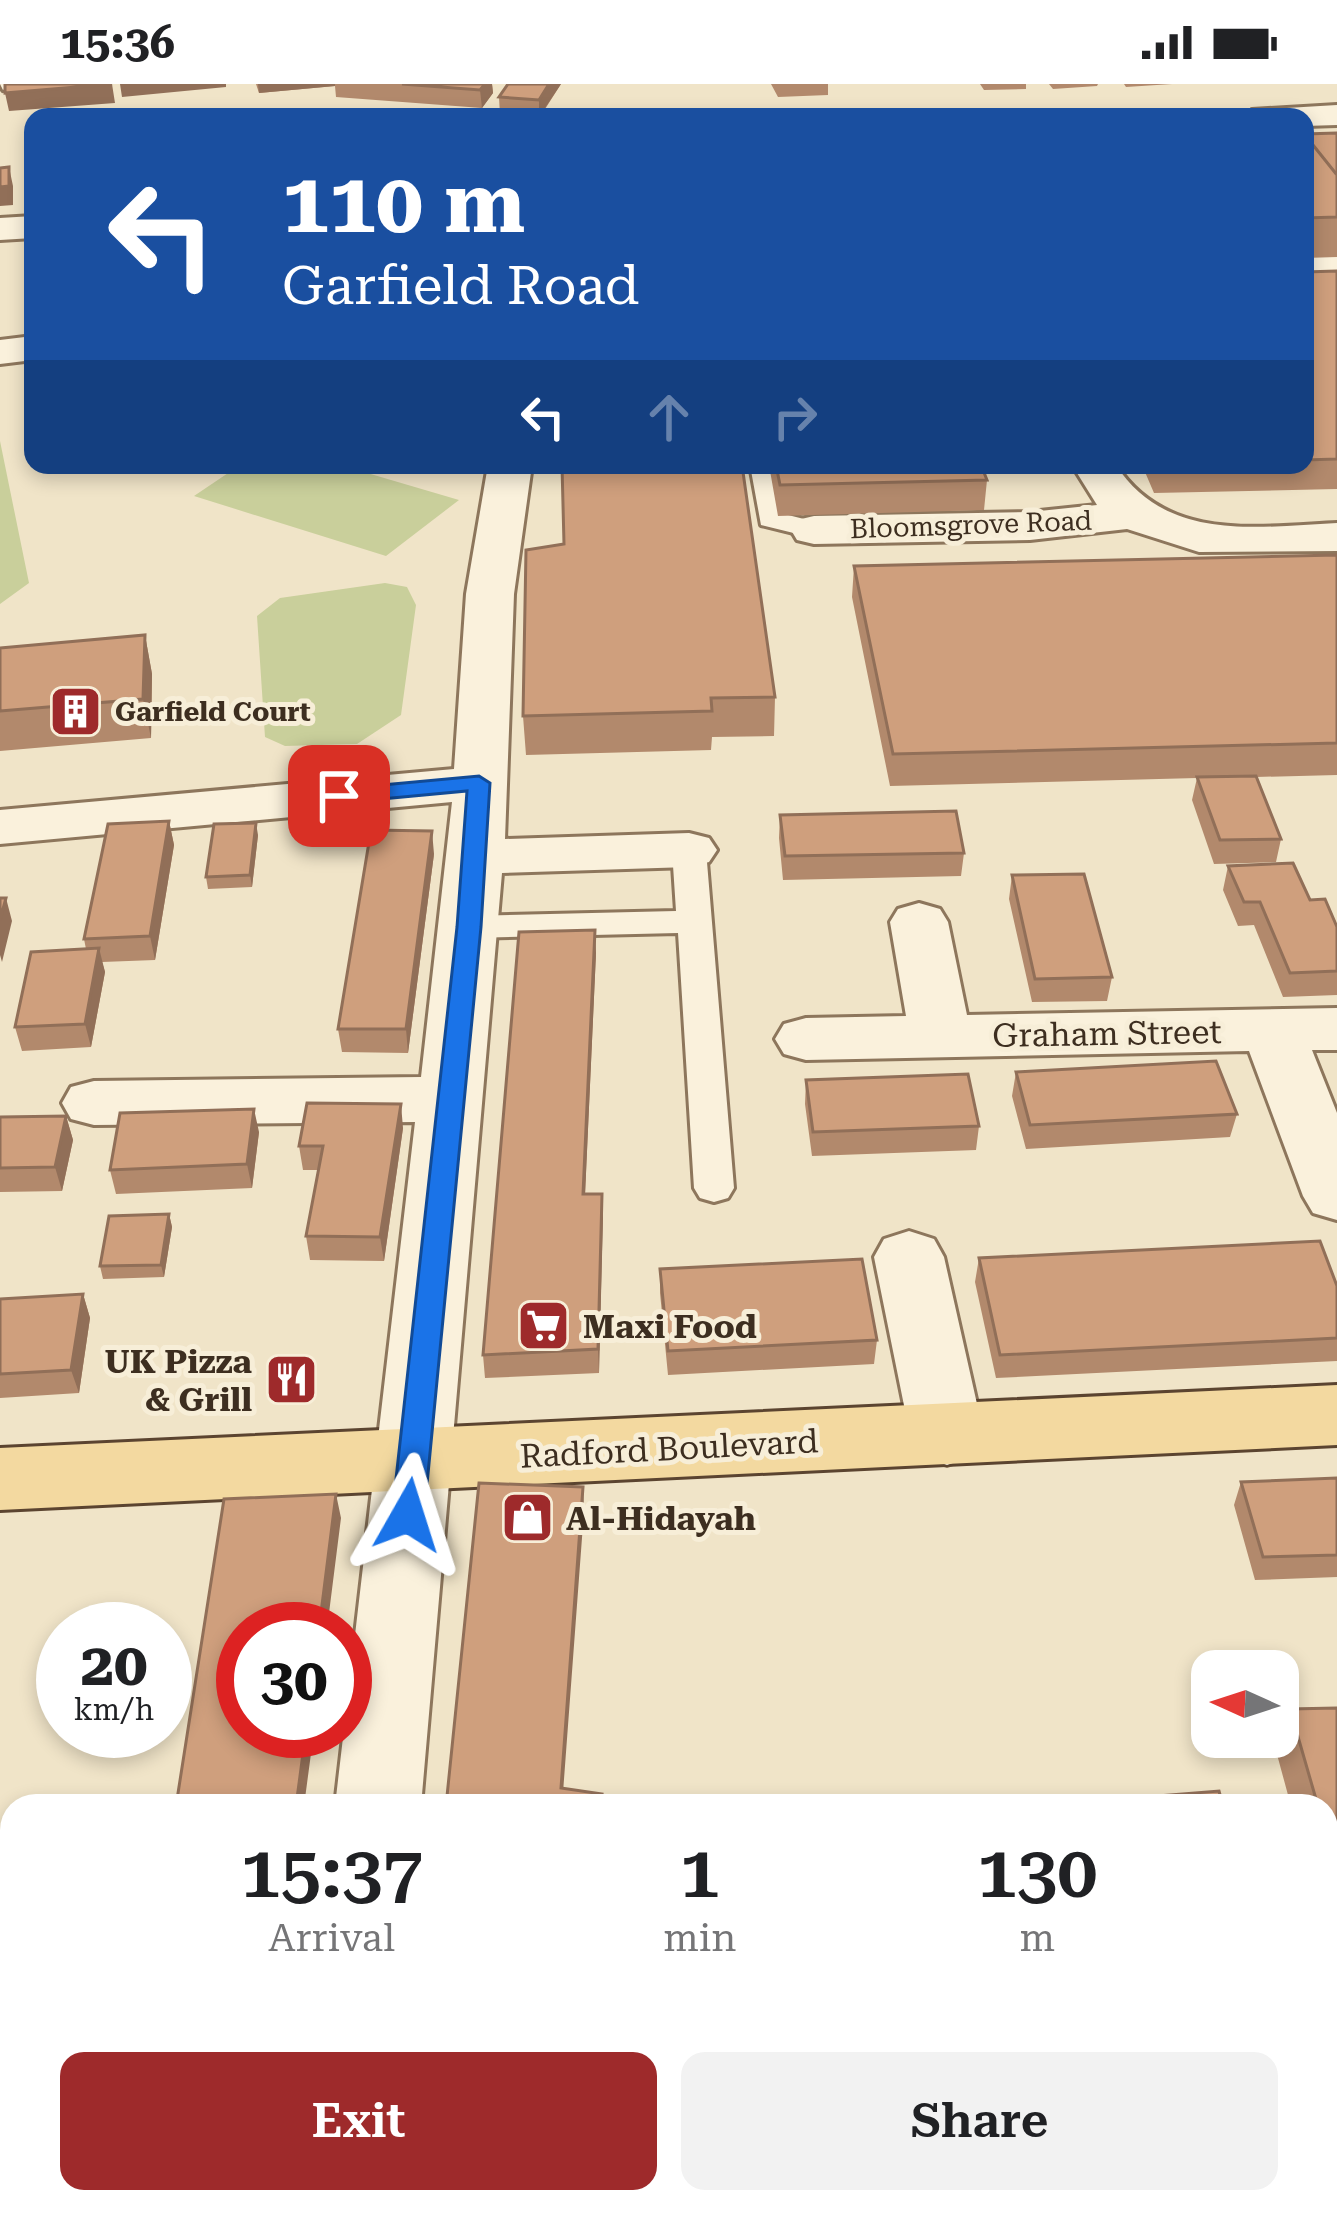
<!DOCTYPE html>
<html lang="en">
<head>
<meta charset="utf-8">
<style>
	:root { --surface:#fff; --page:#f2f2f2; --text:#202124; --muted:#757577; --accent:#9e2a2b }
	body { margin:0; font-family:"Roboto Serif",serif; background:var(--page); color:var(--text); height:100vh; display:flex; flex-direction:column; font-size:45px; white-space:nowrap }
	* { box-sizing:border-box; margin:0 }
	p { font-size:39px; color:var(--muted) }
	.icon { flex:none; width:66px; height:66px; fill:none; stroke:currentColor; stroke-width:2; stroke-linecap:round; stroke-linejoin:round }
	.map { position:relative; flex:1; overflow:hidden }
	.sheet { position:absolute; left:0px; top:1710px; width:1338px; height:420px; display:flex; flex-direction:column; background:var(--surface); border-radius:36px 36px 0 0; box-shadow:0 6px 18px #0003 }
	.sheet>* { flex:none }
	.top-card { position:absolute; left:24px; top:24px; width:1290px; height:366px; border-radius:24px; box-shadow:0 6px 18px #0003; background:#1a4fa0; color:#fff; overflow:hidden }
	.needle { width:78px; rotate:273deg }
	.controls { position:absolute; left:1191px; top:1566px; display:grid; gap:24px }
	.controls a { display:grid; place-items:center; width:108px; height:108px; border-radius:24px; background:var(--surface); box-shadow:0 6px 18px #0003; font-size:60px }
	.speed { position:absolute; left:36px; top:1518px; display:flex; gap:24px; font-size:60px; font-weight:700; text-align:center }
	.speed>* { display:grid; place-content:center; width:156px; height:156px; border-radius:50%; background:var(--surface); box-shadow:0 6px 18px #0003; line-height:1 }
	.speed small { font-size:30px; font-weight:400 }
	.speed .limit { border:18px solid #d22; background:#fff; color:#111 }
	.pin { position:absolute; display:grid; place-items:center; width:102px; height:102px; color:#fff; margin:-51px; border-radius:24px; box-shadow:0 6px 18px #0006 }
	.me { position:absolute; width:132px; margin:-66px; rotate:6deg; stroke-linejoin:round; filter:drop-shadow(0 0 9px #0008) }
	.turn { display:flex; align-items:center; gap:42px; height:252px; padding:0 60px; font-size:54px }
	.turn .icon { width:156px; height:156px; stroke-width:2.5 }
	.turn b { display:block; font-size:84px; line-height:102px }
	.lanes { display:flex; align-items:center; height:114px; padding:0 60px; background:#0003; justify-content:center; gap:60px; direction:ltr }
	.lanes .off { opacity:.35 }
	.eta { display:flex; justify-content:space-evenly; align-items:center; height:204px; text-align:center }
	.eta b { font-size:72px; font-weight:600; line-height:84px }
	.cta { display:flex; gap:24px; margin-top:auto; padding:24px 60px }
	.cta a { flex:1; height:138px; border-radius:24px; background:var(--accent); color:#fff; font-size:48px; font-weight:600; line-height:138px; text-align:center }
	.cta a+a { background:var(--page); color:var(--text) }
	.status { display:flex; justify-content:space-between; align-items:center; height:84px; padding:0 60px; background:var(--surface); direction:ltr }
	.status svg { height:33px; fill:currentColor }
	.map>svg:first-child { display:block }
	.green { fill:#c9cf9b }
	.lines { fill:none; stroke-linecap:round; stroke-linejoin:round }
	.lane-casing { stroke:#8d765c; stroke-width:6 }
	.street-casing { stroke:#8d765c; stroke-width:6 }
	.primary-casing { stroke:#5b4430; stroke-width:6 }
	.lane { fill:#faf1dc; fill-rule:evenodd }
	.street { fill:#faf1dc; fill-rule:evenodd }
	.primary { fill:#f3d9a0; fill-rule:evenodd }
	.wall { fill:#b2896c }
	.shaded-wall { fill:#916f58 }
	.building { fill:#cf9f7d; stroke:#916f58; stroke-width:3 }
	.route { fill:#1a73e8; stroke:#114b97; stroke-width:3 }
	.labels { text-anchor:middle; stroke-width:10; stroke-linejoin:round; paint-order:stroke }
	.far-street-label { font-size:27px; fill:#3d2e20; stroke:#f7eed8 }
	.far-poi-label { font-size:27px; font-weight:bold; fill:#3d2e20; stroke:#f7eed8; text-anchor:start }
	.street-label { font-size:33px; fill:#3d2e20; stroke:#f7eed8 }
	.poi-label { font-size:33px; font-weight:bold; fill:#3d2e20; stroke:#f7eed8; text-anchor:start }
</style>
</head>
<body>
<div class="status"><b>15:36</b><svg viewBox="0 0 49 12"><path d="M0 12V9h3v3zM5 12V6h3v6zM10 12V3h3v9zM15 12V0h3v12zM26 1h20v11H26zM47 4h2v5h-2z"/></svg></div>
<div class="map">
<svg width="1337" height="2130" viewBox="0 0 1337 2130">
	<rect width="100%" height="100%" fill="#f0e4c8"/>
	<path class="green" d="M0,357L29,499L0,520Z
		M240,381H340L459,416L386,472L194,412Z
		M385,499L407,503L416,521L401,631L357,660L285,662L265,653L257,532L280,514Z
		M1326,1954H1337V2130H430V2118H1326Z
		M12,2022V2118H291V2130H0V2023Z"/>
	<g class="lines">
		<defs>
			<path id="lane" d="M0,0H13L3,6Z
				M750,381H776L784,430L824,440L828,446L824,452L814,454L761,441Z
				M689,756L701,759L706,766L734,1104L728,1114L714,1118L700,1114L694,1104L678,849L469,854L457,851L452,843L457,835L469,832L676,827L672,766L677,759Z"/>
			<path id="street" d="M1337,21V41L1305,42V33H1247L1252,26Z
				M33,132V154L0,156V134Z
				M1337,170V194L1305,195V171Z
				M33,252V276L0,280V256Z
				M488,381H532L514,510L505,755L689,749L709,754L717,766L709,778L689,783L502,789L421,1722H335L415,1038L94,1041L71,1035L62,1019L71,1003L94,997L421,993L452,718L0,760V726L454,685L466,510Z
				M1072,381H1116C1166,458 1256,443 1337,439V467L1199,468L1127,445L1030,456L814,460L797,456L791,446L797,436L814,432L1030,428L1097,421Z
				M919,819L940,825L948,838L967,931L1337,924V966H1312L1337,1029V1136L1313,1129L1303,1112L1249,967L806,976L784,970L775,955L784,940L806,934L906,932L890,838L898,825Z
				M909,1147L934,1155L944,1173L984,1351L973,1372L947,1381L921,1372L910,1351L874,1173L884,1155Z
				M1337,1830V1918L1326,1919V1831Z
				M0,1905H12V1999H0Z"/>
			<path id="primary" d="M1337,1301V1361L0,1426V1364Z"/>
		</defs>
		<use href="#lane" class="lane-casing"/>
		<use href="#street" class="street-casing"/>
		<use href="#primary" class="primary-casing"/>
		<use href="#lane" class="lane"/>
		<use href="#street" class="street"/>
		<use href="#primary" class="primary"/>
	</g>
	<path class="wall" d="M256,0H492L493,9L482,24L336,13L335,2L259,9Z
		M561,0L540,33L500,31L499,13Z
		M771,0H828V11L778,13Z
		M980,0H1026V5L984,6Z
		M1049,0H1098L1097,2L1053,5Z
		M1124,0H1172L1126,3Z
		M1337,49V173L1305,174V50Z
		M1337,187V405L1154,409L1142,381H1305V188Z
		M769,381H981L987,396L984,426L778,432Z
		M526,466L775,613L774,652L712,653L711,666L526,671L523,632Z
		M1337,471V691L1256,693L1281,755L1276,778L1214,780L1192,716L1197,694L890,702L852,513L854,482Z
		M145,551L152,590L151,654L0,667V564Z
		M780,731L964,769L961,792L783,796L779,754Z
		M169,737L174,761L155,876L102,878L105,888L91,963L22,967L15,943L86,865L84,855Z
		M258,751L252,803L208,805L206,793Z
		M434,770L408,969L342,968L338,945Z
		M1228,782L1337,843V911L1283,913L1254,841L1238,842L1223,806Z
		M1012,791L1112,893L1107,917L1032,918L1009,815Z
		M596,869L585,1110H602L599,1289L485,1294L483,1271Z
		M1016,988L1237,1030L1230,1053L1026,1065L1012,1012Z
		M806,996L979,1042L976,1066L812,1072L805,1020Z
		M66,1032L73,1056L62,1107L0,1108V1033Z
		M403,1044L384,1177L310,1176L306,1152L318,1086H303L299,1062Z
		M259,1048L252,1104L116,1110L110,1086Z
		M169,1130L172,1143L164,1193L103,1195L100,1182Z
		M979,1174L1337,1202V1277L996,1294L975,1198Z
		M660,1185L877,1256L874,1280L668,1291L660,1209Z
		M83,1210L90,1234L79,1309L0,1314V1215Z
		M1337,1394V1493L1255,1496L1234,1421L1241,1398Z
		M1337,1624V1798L1326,1799V1722H1291L1275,1663L1290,1625Z
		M12,1765V1895H0V1766Z"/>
	<path class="shaded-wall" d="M112,0L115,19L9,27L5,9Z
		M120,0H226V3L122,13Z
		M258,0H335V2L259,9Z
		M485,0H492L493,9L482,24L480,6Z
		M549,0H561L539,33V16Z
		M9,83L13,102V121L0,122V103Z
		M145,551L152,590L151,654L143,615Z
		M169,737L174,761L155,876L150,852Z
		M256,739L258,751L252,803L250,791Z
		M432,747L434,770L408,969L406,945Z
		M6,814L12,837L2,878L0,871V836Z
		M595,846L596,869L584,1134L583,1110Z
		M99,864L105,888L91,963L85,940Z
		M401,1020L403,1044L384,1177L380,1153Z
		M254,1025L259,1048L252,1104L247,1080Z
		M66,1032L73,1056L62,1107L55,1083Z
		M602,1110L603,1134L599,1289L598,1265Z
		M169,1130L172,1143L164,1193L161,1181Z
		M83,1210L90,1234L79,1309L71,1286Z
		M583,1403L584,1427L562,1722L561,1704Z
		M336,1410L341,1434L327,1545H319Z
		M306,1647H314L304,1722H296Z"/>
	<path class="building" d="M5,0H112L5,9Z
		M402,0H485L480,6Z
		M508,0H549L539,16L499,13Z
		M217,27V33H165L166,29Z
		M1337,49V91L1305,51V50Z
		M1305,51L1337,91V133L1305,134Z
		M9,83V102L0,103V84Z
		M1337,187V375L1305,376V188Z
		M562,381H742L775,613L711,614L712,627L523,632L526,466L564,460Z
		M776,381H981L987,396L780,401Z
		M1337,471V659L893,670L854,482Z
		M145,551L143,615L0,627V564Z
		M1256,692L1281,755L1220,756L1197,693Z
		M956,727L964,769L785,772L780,731Z
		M169,737L150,852L84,855L108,740Z
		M256,739L250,791L206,793L214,740Z
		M371,746L432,747L406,945H338Z
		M1293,779L1310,816L1325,815L1337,843V887L1290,889L1260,818H1244L1228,782Z
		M1084,790L1112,893L1035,895L1012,791Z
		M0,814H6L0,836Z
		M595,846L583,1110H602L598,1265L483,1271L519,848Z
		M99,864L85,940L15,943L31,868Z
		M1216,977L1237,1030L1030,1041L1016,988Z
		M968,990L979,1042L813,1048L806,996Z
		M307,1019L401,1020L380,1153L306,1152L323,1062H299Z
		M254,1025L247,1080L110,1086L120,1029Z
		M66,1032L55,1083L0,1084V1033Z
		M169,1130L161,1181L100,1182L109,1132Z
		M1320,1157L1337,1202V1254L1000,1271L979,1174Z
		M862,1175L877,1256L668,1267L660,1185Z
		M83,1210L71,1286L0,1290V1215Z
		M1337,1394V1471L1263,1473L1241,1398Z
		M479,1399L583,1403L561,1704L602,1710L600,1722H446Z
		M336,1410L319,1545H243V1647H306L296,1722H176L224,1415Z
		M1337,1624V1763L1330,1764L1326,1750V1722H1318L1290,1625Z
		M1219,1707L1223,1722H1032Z
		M12,1765V1874H0V1766Z"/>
	<path class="route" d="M479,692L490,699L481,843L424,1431L419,1440L408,1444L396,1440L392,1431L457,843L467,707L339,719L327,712L339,705Z"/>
	<defs>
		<symbol id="building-square" viewBox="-11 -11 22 22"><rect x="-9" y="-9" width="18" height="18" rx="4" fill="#9e2a2b" stroke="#f7eed8"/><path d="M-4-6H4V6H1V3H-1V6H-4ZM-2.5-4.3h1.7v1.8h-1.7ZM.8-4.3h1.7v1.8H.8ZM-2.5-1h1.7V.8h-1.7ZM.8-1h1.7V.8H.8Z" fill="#fff"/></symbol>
		<symbol id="supermarket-square" viewBox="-11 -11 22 22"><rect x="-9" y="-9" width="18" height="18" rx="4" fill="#9e2a2b" stroke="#f7eed8"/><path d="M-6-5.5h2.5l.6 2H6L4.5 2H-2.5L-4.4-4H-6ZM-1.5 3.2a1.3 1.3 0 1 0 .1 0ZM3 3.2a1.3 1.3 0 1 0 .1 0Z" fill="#fff"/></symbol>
		<symbol id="restaurant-square" viewBox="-11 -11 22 22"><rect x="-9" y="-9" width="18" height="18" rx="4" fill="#9e2a2b" stroke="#f7eed8"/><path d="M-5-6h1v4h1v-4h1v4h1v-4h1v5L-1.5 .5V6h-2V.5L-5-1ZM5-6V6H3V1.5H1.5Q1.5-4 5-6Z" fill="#fff"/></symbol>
		<symbol id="shop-square" viewBox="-11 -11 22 22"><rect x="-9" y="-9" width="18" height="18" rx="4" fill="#9e2a2b" stroke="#f7eed8"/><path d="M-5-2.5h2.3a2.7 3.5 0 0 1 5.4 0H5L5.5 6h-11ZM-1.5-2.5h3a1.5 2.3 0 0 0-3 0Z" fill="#fff"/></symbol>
	</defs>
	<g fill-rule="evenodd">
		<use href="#building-square" x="46" y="598" width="59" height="59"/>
		<use href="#supermarket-square" x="514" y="1212" width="59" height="59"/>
		<use href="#restaurant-square" x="262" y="1266" width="59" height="59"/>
		<use href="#shop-square" x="498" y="1404" width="59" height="59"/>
	</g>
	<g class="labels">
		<g class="far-street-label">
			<text transform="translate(971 441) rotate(-2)" y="9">Bloomsgrove Road</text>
		</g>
		<g class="far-poi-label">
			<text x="115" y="637">Garfield Court</text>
		</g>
		<g class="street-label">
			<text transform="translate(1107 949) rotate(-1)" y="12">Graham Street</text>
			<text transform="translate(669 1364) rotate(-3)" y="12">Radford Boulevard</text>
		</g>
		<g class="poi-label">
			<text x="583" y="1254">Maxi Food</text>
			<text x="252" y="1289" text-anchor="end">UK Pizza<tspan x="252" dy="38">&amp; Grill</tspan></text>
			<text x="566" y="1446">Al-Hidayah</text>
		</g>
	</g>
</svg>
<div class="controls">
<a><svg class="needle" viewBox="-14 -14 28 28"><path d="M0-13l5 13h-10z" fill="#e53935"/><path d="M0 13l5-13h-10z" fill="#757577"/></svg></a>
</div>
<div class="speed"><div>20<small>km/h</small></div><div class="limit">30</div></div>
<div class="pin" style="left:339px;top:712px;background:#d93025"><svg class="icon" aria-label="arrive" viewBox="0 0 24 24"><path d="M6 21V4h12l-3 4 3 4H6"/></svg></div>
<svg class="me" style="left:408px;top:1431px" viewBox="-20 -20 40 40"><path d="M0-17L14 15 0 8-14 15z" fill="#1a73e8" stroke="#fff" stroke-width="4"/></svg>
<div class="top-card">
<div class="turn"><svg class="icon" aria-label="left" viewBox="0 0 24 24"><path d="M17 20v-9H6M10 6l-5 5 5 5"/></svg><div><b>110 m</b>Garfield Road</div></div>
<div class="lanes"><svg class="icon" aria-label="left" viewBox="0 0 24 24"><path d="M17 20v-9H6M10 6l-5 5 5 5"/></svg><svg class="icon off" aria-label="ahead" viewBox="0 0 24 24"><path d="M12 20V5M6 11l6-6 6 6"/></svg><svg class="icon off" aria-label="right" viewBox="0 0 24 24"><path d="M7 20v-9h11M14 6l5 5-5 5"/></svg></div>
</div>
<section class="sheet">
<div class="eta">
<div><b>15:37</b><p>Arrival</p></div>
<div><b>1</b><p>min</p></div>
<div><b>130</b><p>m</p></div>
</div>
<div class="cta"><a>Exit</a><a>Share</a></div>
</section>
</div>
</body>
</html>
